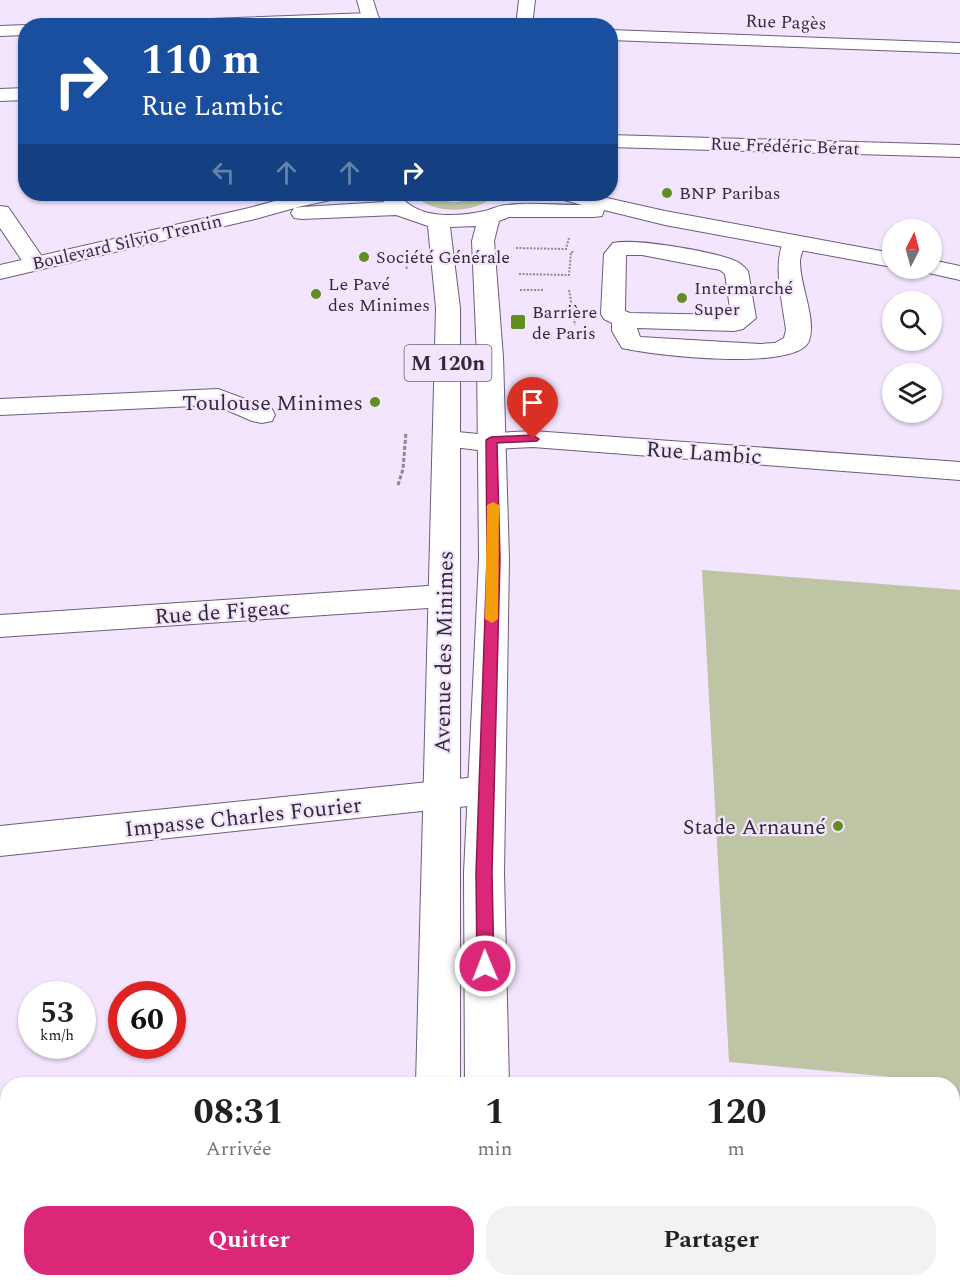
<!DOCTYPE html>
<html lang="fr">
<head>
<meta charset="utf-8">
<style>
	:root { --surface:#fff; --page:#f2f2f2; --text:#202124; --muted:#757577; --accent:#db2777 }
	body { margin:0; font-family:Spectral,serif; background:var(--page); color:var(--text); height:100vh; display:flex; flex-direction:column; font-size:22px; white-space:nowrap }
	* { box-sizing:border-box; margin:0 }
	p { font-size:20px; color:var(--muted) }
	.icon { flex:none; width:33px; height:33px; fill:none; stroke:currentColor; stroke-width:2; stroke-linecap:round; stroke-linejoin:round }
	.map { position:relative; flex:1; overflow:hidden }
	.side { position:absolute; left:0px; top:1077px; width:960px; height:210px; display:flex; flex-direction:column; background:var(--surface); border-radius:24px 24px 0 0; box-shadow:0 2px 4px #0004 }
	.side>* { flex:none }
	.guide { position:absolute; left:18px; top:18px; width:600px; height:183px; border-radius:24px; box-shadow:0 2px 4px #0004; background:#1a4fa0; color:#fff; overflow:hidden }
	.needle { width:39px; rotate:6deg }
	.controls { position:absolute; left:882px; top:219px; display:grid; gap:12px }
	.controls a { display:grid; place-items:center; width:60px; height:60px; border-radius:50%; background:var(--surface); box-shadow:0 2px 4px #0004; font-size:30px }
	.speed { position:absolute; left:18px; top:981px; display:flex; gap:12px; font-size:30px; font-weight:700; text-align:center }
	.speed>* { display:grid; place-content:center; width:78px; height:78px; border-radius:50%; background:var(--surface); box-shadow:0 2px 4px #0004; line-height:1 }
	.speed small { font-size:15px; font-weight:400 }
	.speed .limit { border:9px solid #d22; background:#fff; color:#111 }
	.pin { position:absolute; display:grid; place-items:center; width:51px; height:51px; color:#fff; margin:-62px -26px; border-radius:50% 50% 50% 0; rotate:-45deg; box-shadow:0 0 6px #0007 }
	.pin .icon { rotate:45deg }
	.me { position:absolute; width:66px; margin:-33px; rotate:359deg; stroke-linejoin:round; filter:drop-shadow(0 0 4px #0008) }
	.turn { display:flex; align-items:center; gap:21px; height:126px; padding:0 24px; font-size:27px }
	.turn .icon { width:78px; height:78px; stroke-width:2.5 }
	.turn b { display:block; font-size:42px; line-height:51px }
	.lanes { display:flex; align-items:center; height:57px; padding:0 24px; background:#0003; justify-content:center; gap:30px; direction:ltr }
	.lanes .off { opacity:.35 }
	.eta { display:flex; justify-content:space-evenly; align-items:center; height:102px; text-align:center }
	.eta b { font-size:36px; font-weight:700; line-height:42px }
	.cta { display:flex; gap:12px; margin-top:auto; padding:12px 24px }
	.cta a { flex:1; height:69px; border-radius:24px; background:var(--accent); color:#fff; font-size:24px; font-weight:700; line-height:69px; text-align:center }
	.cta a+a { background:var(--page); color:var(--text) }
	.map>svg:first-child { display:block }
	.green { fill:#bdc5a5 }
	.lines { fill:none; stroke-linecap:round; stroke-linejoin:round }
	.minor-casing { stroke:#6e5e78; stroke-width:2 }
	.major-casing { stroke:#6e5e78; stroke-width:2 }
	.path-far1 { stroke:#918698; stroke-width:2; stroke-dasharray:2 1.5; stroke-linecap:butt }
	.path { stroke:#918698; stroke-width:3; stroke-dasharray:4 2; stroke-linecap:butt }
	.minor { fill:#fff; fill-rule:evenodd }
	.major { fill:#fff; fill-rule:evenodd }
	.route { fill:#db2777; stroke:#8e194d; stroke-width:1.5 }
	.slow { fill:#f59e0b }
	.poi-dot { fill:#608e22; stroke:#f3e5fd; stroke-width:2 }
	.labels { text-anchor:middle; stroke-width:4.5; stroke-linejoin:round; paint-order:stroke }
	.far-street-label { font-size:18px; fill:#322b37; stroke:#f3e5fd }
	.far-poi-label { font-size:18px; fill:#322b37; stroke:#f3e5fd; text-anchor:start }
	.shield { fill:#f3e5fd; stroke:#6c6372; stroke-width:1.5 }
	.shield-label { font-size:21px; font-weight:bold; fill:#322b37 }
	.poi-label { font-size:22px; fill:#322b37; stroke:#f3e5fd; text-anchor:end }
	.street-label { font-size:22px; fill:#322b37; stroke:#f3e5fd }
</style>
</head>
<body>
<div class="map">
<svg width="960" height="1287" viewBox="0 0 960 1287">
	<rect width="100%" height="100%" fill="#f3e5fd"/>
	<path class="green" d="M416,194H443L442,198C450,204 461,203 469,198L468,194H494C481,214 428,216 416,194Z
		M702,570L960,590V1113L953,1103L952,1084H937L934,1081L729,1062Z"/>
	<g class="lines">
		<defs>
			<path id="minor" d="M519,0H535L532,26H516Z
				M370,13L378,18L376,21L302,26H149L157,21Z
				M26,25L28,26H26V35L0,36V26Z
				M610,30L960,43V53L610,40Z
				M26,88V100L0,101V89Z
				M610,135L960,145V157L610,147Z
				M0,206L8,207L43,258L46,263L43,268L35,270L27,268L0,228Z
				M794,235L802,237L805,242C804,248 801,254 800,260C799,284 817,319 809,341C797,372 650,355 622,348L612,331V323L604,319L601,314L604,254L613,243C636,238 710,251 733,260C739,262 744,266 748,271L756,318L743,329L734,331L637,328L640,337L760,344L775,343L784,338L786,330C783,304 771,260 786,237ZM626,255H642L720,270L725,274L731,315L630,313L625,311Z
				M218,389L272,409L275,415L272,421L262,423L252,421L215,405L0,415V399Z
				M447,431L478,434L533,431L960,462V480L533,447L478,450L437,445L433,439L437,433Z
				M443,585L454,589L459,596L454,603L443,607L0,637V615Z
				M487,776L500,780L505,790L500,800L487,804L0,856V826Z"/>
			<path id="major" d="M357,0H373L378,16L386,26H368L362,18Z
				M300,194H344L340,198L298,207L255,219L0,279V265L249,208Z
				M379,194H399C417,220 457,217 485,211C492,209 500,205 507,205C531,202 557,205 582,205L557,198L553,194H589L665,211L892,253V267L665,225L604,210L602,216L594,217H509L499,221L494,241L503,357L509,559L504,873L509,1084H465L464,873L479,559L477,357L472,241L476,226L450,227L460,308V1084H416L436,308L428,226L396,215L302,219L294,218L291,213L294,208L302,207L384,202Z
				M932,260L960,266V280L924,272L922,268H932Z
				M411,1280H461V1287H411Z
				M464,1280H514V1287H464Z"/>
		</defs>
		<use href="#minor" class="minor-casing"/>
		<use href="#major" class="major-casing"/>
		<path class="path-far1" d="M516,248L566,249L569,238
			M404,253L407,270
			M519,274L569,275L571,252H575
			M520,290H543
			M569,290L575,325"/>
		<path class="path" d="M398,485L403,469L406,432"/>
		<use href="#minor" class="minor"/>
		<use href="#major" class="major"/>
	</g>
	<path class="route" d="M533,435L539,439L537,441L497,443L500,559L492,873L494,966L491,972L485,974L479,972L477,966L476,873L487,559L486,440L491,437Z"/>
	<path class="slow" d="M493,502L499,505L498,619L492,623L485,619L487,505Z"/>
	<g class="poi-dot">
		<circle cx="667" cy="193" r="6"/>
		<circle cx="364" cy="257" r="6"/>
		<circle cx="316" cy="294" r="6"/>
		<circle cx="682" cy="298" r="6"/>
		<rect x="510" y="314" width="16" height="16" rx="3"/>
		<circle cx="375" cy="402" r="6"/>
		<circle cx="838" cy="826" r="6"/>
	</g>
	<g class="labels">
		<g class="far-street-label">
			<text transform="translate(786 22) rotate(2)" y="6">Rue Pagès</text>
			<text transform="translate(785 146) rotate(2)" y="6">Rue Frédéric Bérat</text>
			<text transform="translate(127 242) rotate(-13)" y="6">Boulevard Silvio Trentin</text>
		</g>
		<g class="far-poi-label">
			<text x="679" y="199">BNP Paribas</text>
			<text x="376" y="263">Société Générale</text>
			<text x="328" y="290">Le Pavé<tspan x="328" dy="21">des Minimes</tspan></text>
			<text x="694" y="294">Intermarché<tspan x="694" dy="21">Super</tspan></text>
			<text x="532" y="318">Barrière<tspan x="532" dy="21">de Paris</tspan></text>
		</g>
		<rect class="shield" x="404.5" y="345" width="87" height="36" rx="4.5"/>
		<g class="shield-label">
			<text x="448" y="370">M 120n</text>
		</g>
		<g class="poi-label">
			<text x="363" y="410">Toulouse Minimes</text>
			<text x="826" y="834">Stade Arnauné</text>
		</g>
		<g class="street-label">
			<text transform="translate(704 452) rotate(4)" y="8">Rue Lambic</text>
			<text transform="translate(222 611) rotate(-4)" y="8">Rue de Figeac</text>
			<text transform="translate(443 652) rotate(-89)" y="8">Avenue des Minimes</text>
			<text transform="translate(243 816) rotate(-6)" y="8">Impasse Charles Fourier</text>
		</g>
	</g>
</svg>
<div class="controls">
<a><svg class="needle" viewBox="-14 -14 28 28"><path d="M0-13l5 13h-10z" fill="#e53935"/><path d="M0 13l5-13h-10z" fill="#757577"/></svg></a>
<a><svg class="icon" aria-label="search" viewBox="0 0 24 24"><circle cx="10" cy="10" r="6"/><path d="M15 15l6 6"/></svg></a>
<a><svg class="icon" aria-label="layers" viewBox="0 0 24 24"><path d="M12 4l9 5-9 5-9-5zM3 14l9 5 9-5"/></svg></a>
</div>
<div class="speed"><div>53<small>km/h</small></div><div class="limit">60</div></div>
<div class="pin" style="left:533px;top:439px;background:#d93025"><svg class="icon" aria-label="arrive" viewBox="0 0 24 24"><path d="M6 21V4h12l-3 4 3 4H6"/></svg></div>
<svg class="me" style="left:485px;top:966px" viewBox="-20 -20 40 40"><circle r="17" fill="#db2777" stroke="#fff" stroke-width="3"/><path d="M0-11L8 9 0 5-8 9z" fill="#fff"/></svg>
<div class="guide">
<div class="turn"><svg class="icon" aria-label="right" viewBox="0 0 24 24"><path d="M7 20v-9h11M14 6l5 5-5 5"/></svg><div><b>110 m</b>Rue Lambic</div></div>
<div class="lanes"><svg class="icon off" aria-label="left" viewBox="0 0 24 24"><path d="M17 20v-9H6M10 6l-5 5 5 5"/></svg><svg class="icon off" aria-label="ahead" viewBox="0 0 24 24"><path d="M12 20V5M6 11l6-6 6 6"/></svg><svg class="icon off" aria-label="ahead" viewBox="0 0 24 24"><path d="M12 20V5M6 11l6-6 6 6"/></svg><svg class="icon" aria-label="right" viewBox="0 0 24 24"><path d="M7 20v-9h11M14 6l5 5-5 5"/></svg></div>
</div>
<section class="side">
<div class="eta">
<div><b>08:31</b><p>Arrivée</p></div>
<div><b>1</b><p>min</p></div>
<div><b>120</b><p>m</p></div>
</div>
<div class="cta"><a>Quitter</a><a>Partager</a></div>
</section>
</div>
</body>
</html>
